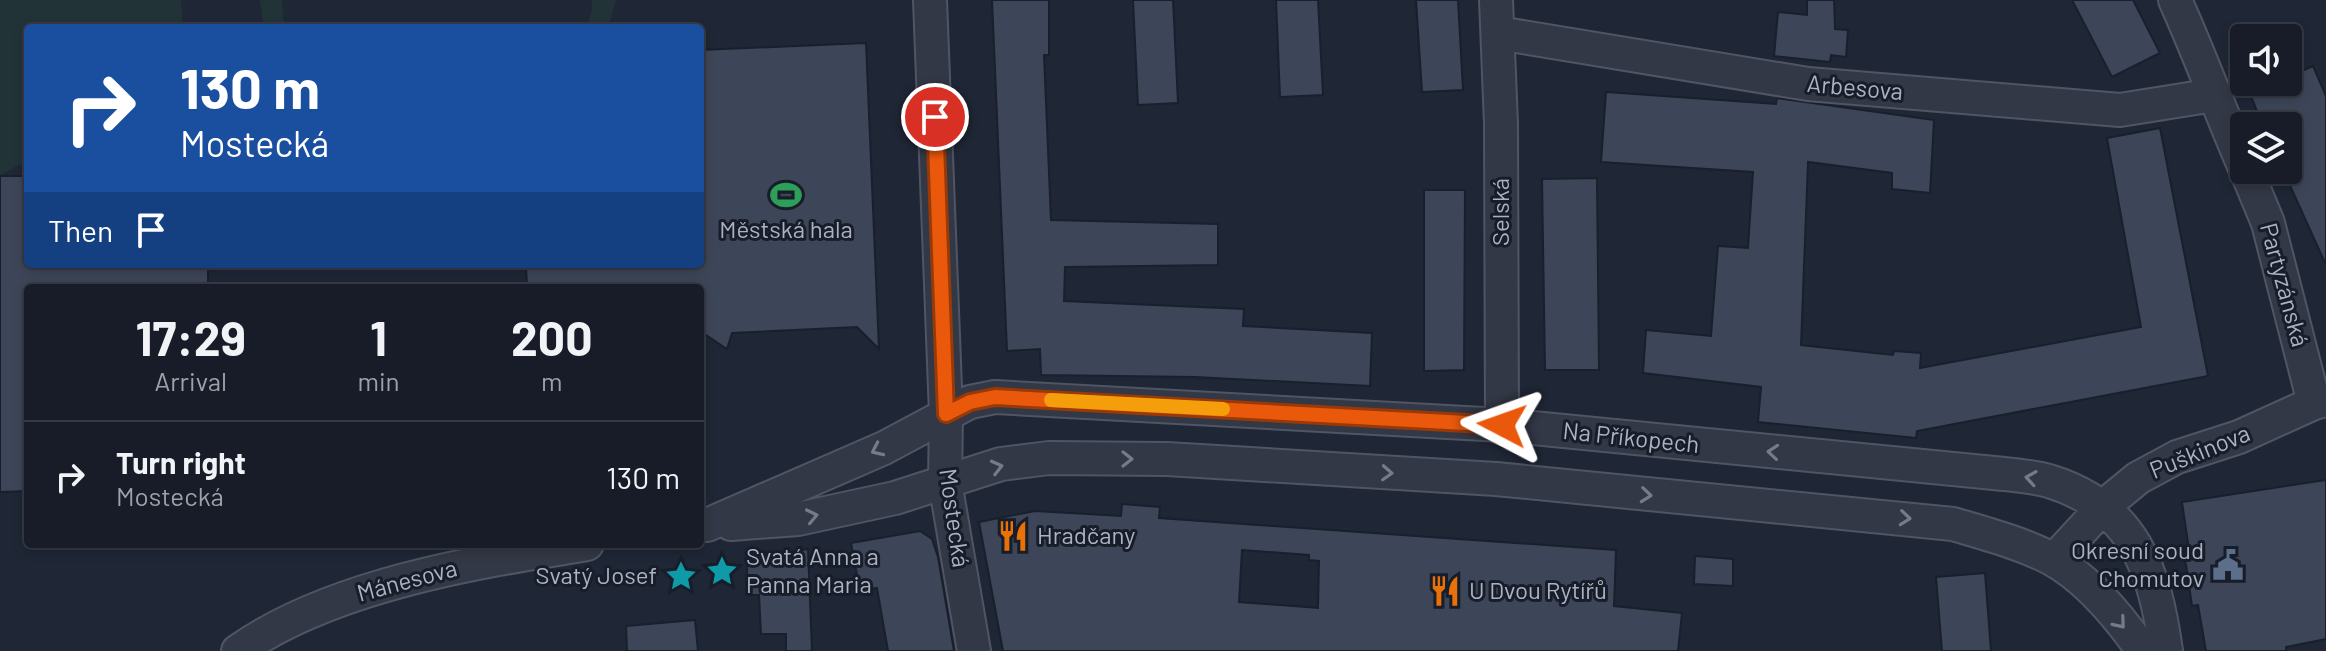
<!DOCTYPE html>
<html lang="en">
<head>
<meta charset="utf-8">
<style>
	:root { --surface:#171c28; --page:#202530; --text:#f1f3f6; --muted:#9ea1a8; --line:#363a45 }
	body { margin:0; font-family:Barlow,sans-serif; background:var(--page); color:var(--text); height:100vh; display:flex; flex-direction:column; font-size:30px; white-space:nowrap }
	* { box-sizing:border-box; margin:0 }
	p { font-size:26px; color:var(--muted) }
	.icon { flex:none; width:44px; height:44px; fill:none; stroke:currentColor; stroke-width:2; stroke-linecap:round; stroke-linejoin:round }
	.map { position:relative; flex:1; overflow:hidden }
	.panel { position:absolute; left:24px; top:284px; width:680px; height:264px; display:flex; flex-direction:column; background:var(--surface); border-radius:8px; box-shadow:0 4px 12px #0003,0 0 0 2px var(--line) }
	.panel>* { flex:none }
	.guide { position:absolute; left:24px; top:24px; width:680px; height:244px; border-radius:8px; box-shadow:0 4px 12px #0003,0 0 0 2px var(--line); background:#1a4fa0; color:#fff; overflow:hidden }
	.fabs { position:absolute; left:2230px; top:24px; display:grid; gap:16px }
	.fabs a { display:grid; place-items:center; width:72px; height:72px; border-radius:8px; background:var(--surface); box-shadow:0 4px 12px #0003,0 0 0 2px var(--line); font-size:40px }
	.pin { position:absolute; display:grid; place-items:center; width:68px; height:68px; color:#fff; margin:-34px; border:4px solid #fff; border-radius:50%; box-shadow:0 2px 8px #0007 }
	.me { position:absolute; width:88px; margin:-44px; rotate:274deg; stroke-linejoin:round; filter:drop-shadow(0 0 6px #0008) }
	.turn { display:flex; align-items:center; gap:28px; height:168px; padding:0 24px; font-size:36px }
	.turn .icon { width:104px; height:104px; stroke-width:2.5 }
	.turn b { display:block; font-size:56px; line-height:68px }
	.then { display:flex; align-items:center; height:76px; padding:0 24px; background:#0003; gap:16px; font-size:30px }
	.eta { display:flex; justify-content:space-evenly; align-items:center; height:136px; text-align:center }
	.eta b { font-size:48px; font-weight:700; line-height:56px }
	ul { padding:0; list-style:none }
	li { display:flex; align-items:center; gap:24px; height:112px; padding:0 24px; border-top:2px solid var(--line) }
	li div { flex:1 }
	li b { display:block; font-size:30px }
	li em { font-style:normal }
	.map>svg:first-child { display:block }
	.green { fill:#223337 }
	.building { fill:#3d4658; stroke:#1a1f2c; stroke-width:2; fill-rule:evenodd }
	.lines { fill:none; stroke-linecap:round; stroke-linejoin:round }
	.minor-casing { stroke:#505564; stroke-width:36 }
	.minor { stroke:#323845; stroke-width:32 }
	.oneway { stroke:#757b8a }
	.route-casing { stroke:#983908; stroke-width:20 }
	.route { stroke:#ea580c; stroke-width:14 }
	.slow { stroke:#f59e0b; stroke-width:14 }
	.labels { text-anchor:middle; stroke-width:6; stroke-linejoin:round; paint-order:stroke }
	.street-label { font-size:24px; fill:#acb2c3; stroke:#181d2a }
	.poi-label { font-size:24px; fill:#acb2c3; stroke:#181d2a; text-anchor:start }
</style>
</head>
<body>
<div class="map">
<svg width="2326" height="651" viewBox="0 0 2326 651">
	<rect width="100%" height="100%" fill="#1f2635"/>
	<path class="green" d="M0,0H181L183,28H28V160L0,175Z
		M260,0H282L283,18L287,28H264Z
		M592,0H616L608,28H586L592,11Z"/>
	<path class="building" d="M992,0H1049V55H1044L1051,220L1218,224V265L1065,267L1064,301L1244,309L1243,326L1372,333L1370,386L1195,377L1041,375L1040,349L1007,351Z
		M1133,0H1173L1178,103L1138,105Z
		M1276,0H1318L1323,95L1280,97Z
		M1416,0H1458L1463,90L1422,92Z
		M1807,0H1834L1835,29L1848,30L1846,57L1831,55L1830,62L1774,56L1778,12L1807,15Z
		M2072,0H2133L2160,53L2112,77Z
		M866,43L879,349L857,327L732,333L727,349L700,331V288H527L526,264H700V50Z
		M2313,66L2326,96V265L2283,170H2288V126H2263L2250,94L2276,82H2288V77Z
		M1606,92L1776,104L1777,98L1934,120L1930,193L1892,189V173L1808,162L1801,345L1893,355L1894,351L1921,353L1920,368L2141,327L2107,138L2160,128L2208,376L1917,431L1916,438L1758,422L1761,387L1643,373L1646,330L1711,336L1718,246L1748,248L1753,172L1601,162Z
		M0,176H28V264H208V288H28V491L0,492Z
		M1597,178L1599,370H1545L1542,179Z
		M1424,190H1465L1464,370L1424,371Z
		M2326,480V639L2286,647V651H2206L2198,605L2192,606L2185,558L2190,557L2182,502Z
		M1122,504L1160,507L1159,518L1616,550L1614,606L1682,613L1678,651H1003L979,522L1035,511L1121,516ZM1242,550L1309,555V560L1319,561L1318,608L1239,602Z
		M920,531L932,539L938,557L954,651H888L877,588L860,591L851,543Z
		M808,549L812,651H786V634H761L759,595H747V560Z
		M1695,556L1733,559V586L1694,584Z
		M1985,573L1991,651H1942L1936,577Z
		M695,620L698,651H627L626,626Z"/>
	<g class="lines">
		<defs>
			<path id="minor" d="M930,0L946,414L945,482L974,651
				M1496,0L1501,124L1502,425
				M2175,0C2200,55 2220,111 2244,166
				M1498,33L1808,84L2120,110L2214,95
				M2246,170L2268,223L2314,403
				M731,524L798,519L895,498L1001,464L1049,458L1167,459L1496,479L1953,524C1987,534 2021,543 2052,559C2088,579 2120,618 2143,651
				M707,525L884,448L970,402L995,397L1502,425L1994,473C2012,475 2031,476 2049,481C2134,507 2155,570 2166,651
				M2054,560L2104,506L2138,478L2177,457L2239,437L2314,403L2326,400
				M238,651C332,585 476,562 587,544"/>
		</defs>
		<use href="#minor" class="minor-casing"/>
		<use href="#minor" class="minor"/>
	</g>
	<defs><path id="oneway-chevron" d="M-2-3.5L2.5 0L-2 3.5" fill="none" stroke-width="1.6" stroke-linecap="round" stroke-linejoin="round" transform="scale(2)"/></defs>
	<g class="oneway">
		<use href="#oneway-chevron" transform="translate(877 450) rotate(155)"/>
		<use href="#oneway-chevron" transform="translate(1773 452) rotate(-175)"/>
		<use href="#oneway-chevron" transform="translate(1127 459)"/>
		<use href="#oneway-chevron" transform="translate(997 467) rotate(-14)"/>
		<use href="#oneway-chevron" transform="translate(1387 473) rotate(3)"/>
		<use href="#oneway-chevron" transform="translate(2031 478) rotate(-171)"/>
		<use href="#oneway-chevron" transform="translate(1646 495) rotate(6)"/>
		<use href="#oneway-chevron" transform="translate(812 516) rotate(-12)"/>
		<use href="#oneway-chevron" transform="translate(1905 518) rotate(6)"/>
		<use href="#oneway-chevron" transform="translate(2120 623) rotate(50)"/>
	</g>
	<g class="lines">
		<defs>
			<path id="route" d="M935,117L946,414L970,402L995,397L1502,425"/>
		</defs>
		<use href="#route" class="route-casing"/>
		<use href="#route" class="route"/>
		<path class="slow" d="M1051,400L1223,409"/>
	</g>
	<defs>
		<symbol id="stadium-bare" viewBox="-9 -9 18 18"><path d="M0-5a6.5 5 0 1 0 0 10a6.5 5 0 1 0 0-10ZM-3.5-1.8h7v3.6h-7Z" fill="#2e9e5b" stroke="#181d2a" stroke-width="2.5" paint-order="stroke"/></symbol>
		<symbol id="restaurant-bare" viewBox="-9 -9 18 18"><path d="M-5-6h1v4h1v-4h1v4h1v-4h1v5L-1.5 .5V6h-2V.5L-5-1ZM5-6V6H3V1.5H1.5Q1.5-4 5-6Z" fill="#e8710a" stroke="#181d2a" stroke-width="2.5" paint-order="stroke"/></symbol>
		<symbol id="civic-bare" viewBox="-9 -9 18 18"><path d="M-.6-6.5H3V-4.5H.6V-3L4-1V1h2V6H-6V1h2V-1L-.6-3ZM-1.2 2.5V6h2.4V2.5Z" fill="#5c6f8a" stroke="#181d2a" stroke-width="2.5" paint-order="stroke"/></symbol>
		<symbol id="sight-bare" viewBox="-9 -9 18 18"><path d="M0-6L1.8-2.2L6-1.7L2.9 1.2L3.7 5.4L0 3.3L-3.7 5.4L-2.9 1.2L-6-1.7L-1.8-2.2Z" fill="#0f9aa8" stroke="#181d2a" stroke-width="2.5" paint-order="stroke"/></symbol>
	</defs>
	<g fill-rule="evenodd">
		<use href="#stadium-bare" x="764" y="173" width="44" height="44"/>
		<use href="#restaurant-bare" x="991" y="514" width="44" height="44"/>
		<use href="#civic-bare" x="2206" y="543" width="44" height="44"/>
		<use href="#sight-bare" x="700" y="549" width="44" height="44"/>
		<use href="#sight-bare" x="659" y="554" width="44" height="44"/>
		<use href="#restaurant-bare" x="1423" y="569" width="44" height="44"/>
	</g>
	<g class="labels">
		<g class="street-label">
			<text transform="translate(1855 88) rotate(5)" y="8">Arbesova</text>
			<text transform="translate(1501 212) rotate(-90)" y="8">Selská</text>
			<text transform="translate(2284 285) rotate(75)" y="8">Partyzánská</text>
			<text transform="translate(1631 438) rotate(6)" y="8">Na Příkopech</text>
			<text transform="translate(2200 452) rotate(-22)" y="8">Puškinova</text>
			<text transform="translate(954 518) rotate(82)" y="8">Mostecká</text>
			<text transform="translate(407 581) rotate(-15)" y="8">Mánesova</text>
		</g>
		<g class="poi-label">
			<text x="786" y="238" text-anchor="middle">Městská hala</text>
			<text x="1037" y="544">Hradčany</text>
			<text x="2204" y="559" text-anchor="end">Okresní soud<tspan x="2204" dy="28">Chomutov</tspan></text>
			<text x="746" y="565">Svatá Anna a<tspan x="746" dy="28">Panna Maria</tspan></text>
			<text x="657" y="584" text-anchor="end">Svatý Josef</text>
			<text x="1469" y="599">U Dvou Rytířů</text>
		</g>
	</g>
</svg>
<div class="fabs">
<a><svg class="icon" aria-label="sound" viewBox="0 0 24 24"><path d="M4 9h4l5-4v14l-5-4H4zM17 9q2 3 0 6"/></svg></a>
<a><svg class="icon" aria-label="layers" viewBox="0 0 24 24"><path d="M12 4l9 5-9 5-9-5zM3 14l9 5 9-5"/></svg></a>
</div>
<div class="pin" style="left:935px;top:117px;background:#d93025"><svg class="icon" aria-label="arrive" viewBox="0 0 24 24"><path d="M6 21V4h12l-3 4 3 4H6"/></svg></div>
<svg class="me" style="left:1502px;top:425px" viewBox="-20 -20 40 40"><path d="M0-17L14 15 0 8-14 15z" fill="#ea580c" stroke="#fff" stroke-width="4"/></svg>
<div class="guide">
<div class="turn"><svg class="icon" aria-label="right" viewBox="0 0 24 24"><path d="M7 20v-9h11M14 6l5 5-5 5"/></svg><div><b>130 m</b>Mostecká</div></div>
<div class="then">Then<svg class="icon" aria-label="arrive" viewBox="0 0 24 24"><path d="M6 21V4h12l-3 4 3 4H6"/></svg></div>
</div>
<section class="panel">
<div class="eta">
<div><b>17:29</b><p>Arrival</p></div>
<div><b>1</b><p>min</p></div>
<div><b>200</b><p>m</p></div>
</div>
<ul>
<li><svg class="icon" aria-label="right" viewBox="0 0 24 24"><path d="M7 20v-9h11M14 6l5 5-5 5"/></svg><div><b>Turn right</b><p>Mostecká</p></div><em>130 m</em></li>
</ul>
</section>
</div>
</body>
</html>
